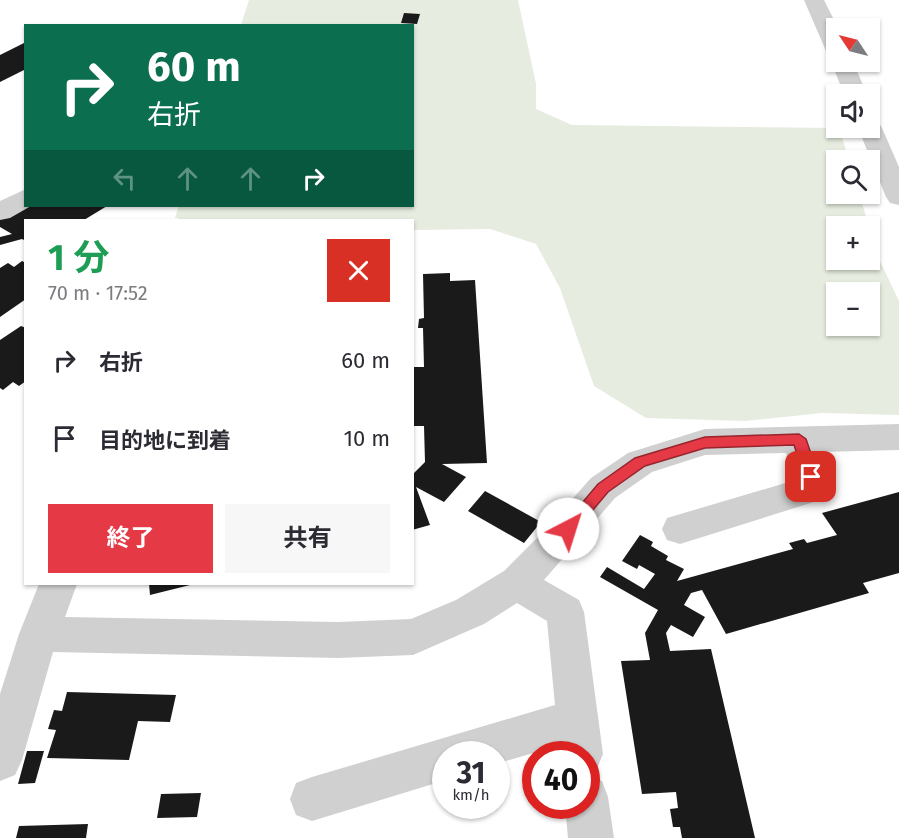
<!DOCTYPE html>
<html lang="ja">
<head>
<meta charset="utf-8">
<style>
	:root { --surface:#fff; --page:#f7f7f7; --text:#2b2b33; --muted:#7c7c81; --accent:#e63946 }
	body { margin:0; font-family:"Fira Sans","Noto Sans JP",sans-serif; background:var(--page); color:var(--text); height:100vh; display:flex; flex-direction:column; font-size:22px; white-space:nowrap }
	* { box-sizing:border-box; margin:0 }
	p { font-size:20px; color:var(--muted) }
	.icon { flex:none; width:33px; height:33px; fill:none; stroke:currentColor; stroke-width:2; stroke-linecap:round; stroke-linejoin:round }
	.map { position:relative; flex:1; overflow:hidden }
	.drawer { position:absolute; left:24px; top:219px; width:390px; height:366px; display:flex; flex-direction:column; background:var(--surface); border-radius:0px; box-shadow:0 2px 4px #0004 }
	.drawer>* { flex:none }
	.banner { position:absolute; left:24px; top:24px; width:390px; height:183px; border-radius:0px; box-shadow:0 2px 4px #0004; background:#0b6e4f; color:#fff; overflow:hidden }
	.needle { width:39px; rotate:305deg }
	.fabs { position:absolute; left:826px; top:18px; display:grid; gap:12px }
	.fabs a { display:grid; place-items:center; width:54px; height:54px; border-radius:0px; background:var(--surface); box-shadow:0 2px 4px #0004; font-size:30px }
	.speed { position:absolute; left:432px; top:741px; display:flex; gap:12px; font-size:30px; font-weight:700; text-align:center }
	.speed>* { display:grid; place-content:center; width:78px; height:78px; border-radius:50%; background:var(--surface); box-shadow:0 2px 4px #0004; line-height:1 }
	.speed small { font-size:15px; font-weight:400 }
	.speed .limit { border:9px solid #d22; background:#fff; color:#111 }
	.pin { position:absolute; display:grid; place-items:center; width:51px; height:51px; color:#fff; margin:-26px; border-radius:12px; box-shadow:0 3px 9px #0006 }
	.me { position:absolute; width:66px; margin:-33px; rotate:40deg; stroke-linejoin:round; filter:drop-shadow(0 0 4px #0008) }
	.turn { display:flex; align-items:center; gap:21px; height:126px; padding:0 24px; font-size:27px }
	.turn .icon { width:78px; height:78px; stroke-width:2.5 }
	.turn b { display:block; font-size:42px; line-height:51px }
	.lanes { display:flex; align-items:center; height:57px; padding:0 24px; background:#0003; justify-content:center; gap:30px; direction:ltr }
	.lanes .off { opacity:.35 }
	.round { display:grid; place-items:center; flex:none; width:63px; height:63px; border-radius:0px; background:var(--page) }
	.overview { display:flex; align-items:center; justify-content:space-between; height:102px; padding:0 24px }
	h1 { font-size:36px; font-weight:700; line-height:45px; color:#1e9e55 }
	.cta { display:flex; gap:12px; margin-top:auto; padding:12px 24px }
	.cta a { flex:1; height:69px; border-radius:0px; background:var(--accent); color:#fff; font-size:24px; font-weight:700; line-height:69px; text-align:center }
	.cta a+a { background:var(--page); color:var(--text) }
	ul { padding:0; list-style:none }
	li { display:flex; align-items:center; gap:18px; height:78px; padding:0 24px }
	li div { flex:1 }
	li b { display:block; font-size:22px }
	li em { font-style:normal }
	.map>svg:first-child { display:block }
	.green { fill:#e6ecdf; fill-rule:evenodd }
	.building { fill:#1a1a1a }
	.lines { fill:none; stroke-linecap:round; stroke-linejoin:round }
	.minor { fill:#d0d0d0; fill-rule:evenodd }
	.route { fill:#e63946; stroke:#96252e; stroke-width:1.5 }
</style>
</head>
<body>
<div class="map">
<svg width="899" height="838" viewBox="0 0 899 838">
	<rect width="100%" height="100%" fill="#fff"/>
	<path class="green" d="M249,0H518L536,84V109L572,125L839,128L849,160H837V194H859L869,226H837V260H870V229L878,257L899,301V415L822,413L745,421L646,418L594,386L560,288L536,244L490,229L413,230L412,220H182L175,217L179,206H412V26L241,25ZM837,292H870V326H837Z"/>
	<path class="building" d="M404,13L420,14L417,24L401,23Z
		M26,42V69L0,82V55Z
		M26,206H107L84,220H26V241L22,239L0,245V237L12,234L0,227V219Z
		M22,261L26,263V299L0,317V268L8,263L14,267Z
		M450,273V281L475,280L487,463L442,464L466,477L444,502L416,487L430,525L412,530V475L425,462L424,426H412V367H424L423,328H418L419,319L424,318L423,274Z
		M21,326L26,328V381L19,386L13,382L3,390L0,388V340Z
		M485,491L541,522L524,543L468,511Z
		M899,492V573L863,583L869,593L726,634L702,590L691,593L684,605L705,617L693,637L671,625L666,633L670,651L711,649L755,838H682L680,827H673L670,809L678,808L676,792L642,794L621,661L650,660L645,633L658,610L600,577L607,567L644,589L655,574L639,565L637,569L622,561L640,535L653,542L651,546L668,556L666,560L684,569L677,581L793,549L789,543L804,539L807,543L837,535L822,513Z
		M149,584H194L150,595Z
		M67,692L176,695L170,722L138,721L129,760L47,758L56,730L48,729L54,710L62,711Z
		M27,751H44L35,783L18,784Z
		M201,793L197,817L157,818L161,794Z
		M88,824L86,838H16L19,826Z"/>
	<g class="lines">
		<path class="minor" d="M804,0H824L838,28L837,62H853L867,94H844L831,62L835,57L829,56L826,51Z
			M870,121L879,123L882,128L899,167V205L890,203L886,197L858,128H870Z
			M26,189V206H31L10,218L0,220V201Z
			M899,424V450L820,452L828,477L817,501L680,544L667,540L662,529L667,518L792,481L794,477L786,453L705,455L652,472L615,498L544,580L579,600L584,612L603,754L597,769L586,773V754H561L560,745L496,764V754H446V780L312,821L296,815L290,799L296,783L312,777L555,705L547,621L517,603L484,624L413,655L338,658L53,652L22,760L15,775L0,781V694L19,634L39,584H77L65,617L338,622L411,619L456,600L504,571L543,532L591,478L628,453L705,429Z
			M586,775L602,781L608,797L614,838H568L565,806H586Z"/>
	</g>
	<path class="route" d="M799,434L806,439L819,477L816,481H806L794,445L705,448L645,466L608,492L573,534L568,536L562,534L560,529L598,484L635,458L705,437Z"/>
</svg>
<div class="fabs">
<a><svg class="needle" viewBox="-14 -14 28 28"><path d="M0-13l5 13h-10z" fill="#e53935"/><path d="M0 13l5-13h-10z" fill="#7c7c81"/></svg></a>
<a><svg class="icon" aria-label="sound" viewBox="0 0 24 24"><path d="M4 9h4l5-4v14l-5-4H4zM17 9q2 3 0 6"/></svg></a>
<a><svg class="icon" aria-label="search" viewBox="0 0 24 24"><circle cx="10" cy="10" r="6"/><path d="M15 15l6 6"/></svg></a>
<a>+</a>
<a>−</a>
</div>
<div class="speed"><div>31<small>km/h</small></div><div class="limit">40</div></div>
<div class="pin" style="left:811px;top:477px;background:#d93025"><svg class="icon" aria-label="arrive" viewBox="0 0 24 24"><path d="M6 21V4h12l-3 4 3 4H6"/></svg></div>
<svg class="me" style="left:568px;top:529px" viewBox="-20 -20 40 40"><circle r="19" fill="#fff"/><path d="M0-13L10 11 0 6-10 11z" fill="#e63946"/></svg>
<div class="banner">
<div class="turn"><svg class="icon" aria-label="right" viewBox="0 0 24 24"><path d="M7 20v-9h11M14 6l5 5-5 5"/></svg><div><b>60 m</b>右折</div></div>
<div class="lanes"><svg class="icon off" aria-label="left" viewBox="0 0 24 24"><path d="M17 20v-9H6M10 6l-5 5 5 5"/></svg><svg class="icon off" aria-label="ahead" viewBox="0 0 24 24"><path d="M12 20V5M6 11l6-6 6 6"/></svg><svg class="icon off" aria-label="ahead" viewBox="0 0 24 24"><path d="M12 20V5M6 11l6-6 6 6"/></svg><svg class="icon" aria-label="right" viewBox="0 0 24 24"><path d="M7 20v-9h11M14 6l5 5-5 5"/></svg></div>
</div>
<section class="drawer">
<div class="overview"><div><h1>1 分</h1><p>70 m · 17:52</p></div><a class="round" style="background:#d93025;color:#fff"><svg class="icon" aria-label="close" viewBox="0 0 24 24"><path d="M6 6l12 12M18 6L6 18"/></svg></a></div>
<ul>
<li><svg class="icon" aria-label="right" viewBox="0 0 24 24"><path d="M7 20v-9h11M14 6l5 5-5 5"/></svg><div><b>右折</b></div><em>60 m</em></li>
<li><svg class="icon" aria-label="arrive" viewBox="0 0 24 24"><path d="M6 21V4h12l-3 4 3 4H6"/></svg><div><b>目的地に到着</b></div><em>10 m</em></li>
</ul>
<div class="cta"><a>終了</a><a>共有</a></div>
</section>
</div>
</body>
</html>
